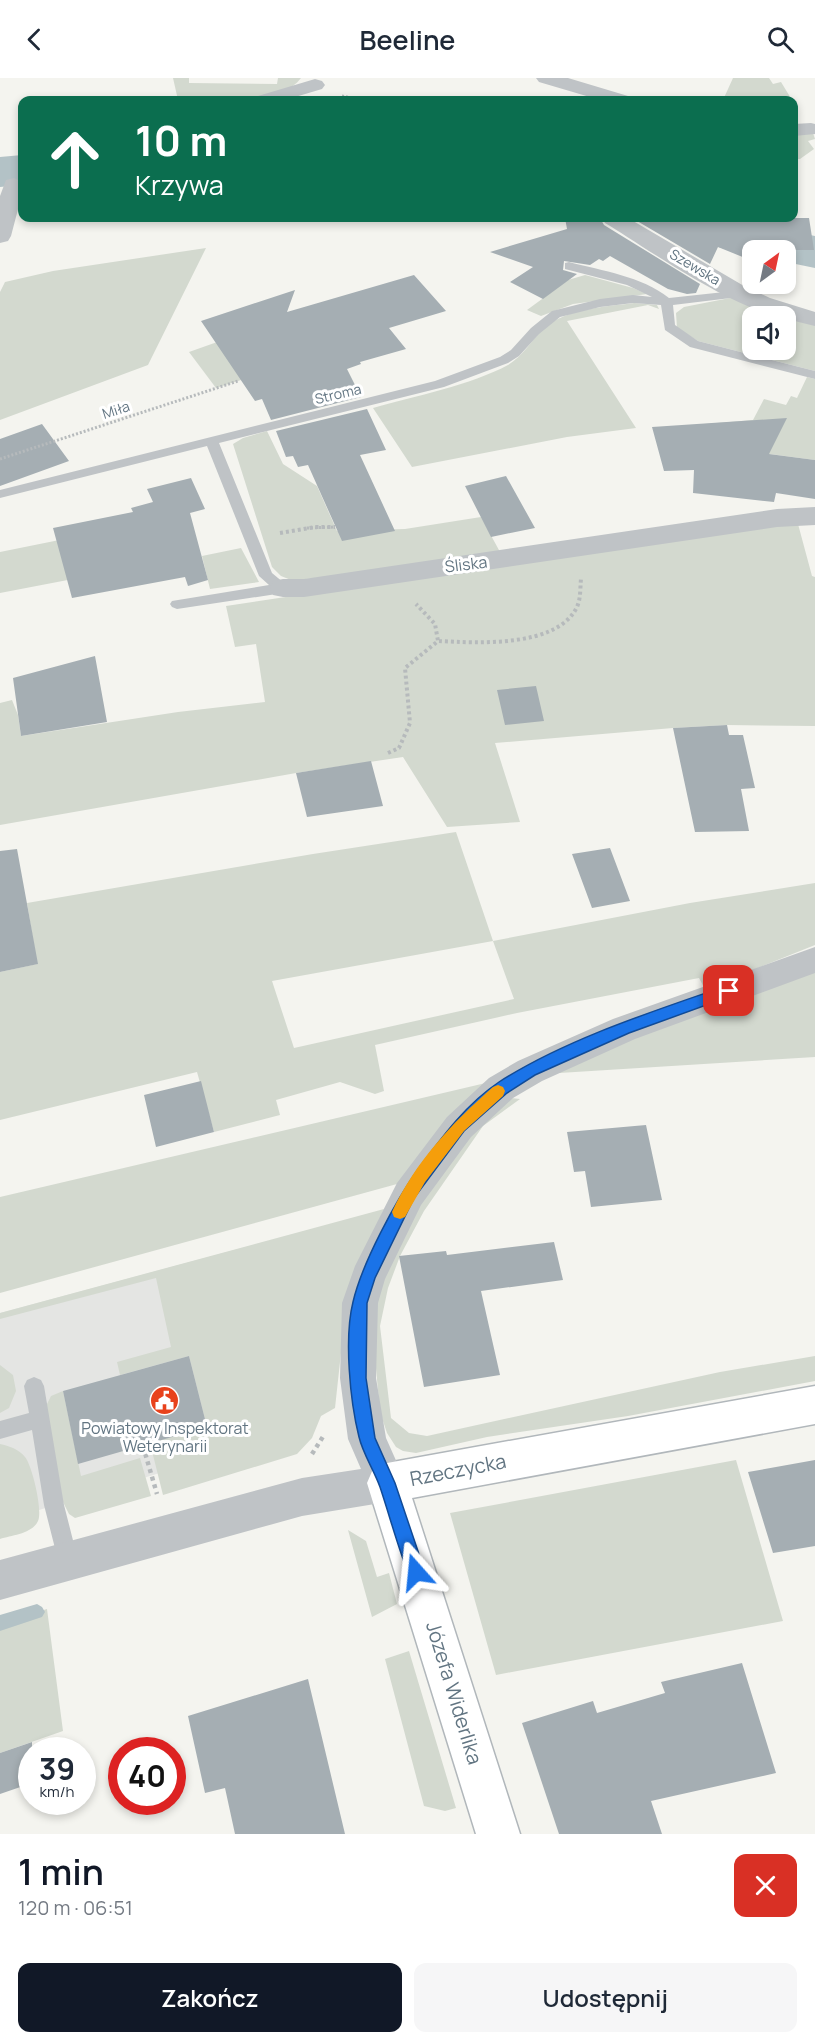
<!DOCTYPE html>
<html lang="pl">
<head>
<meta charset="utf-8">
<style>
	:root { --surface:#fff; --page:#f6f6f7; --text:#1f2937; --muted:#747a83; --accent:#111827 }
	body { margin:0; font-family:Manrope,sans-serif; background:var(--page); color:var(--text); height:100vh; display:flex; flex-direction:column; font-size:22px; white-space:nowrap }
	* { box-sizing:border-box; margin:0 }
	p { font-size:20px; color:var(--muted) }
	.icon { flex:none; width:33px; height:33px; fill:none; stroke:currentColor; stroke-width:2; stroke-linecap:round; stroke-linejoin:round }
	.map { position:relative; height:1756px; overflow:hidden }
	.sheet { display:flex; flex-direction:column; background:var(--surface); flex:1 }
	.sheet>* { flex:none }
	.banner { position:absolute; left:18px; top:18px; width:780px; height:126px; border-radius:12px; box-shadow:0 3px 9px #0003; background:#0b6e4f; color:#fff; overflow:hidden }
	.needle { width:39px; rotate:33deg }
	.controls { position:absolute; left:742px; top:162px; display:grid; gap:12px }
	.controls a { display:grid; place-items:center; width:54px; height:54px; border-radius:12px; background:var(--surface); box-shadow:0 3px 9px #0003; font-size:30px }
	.speed { position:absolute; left:18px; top:1659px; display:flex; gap:12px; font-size:30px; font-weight:700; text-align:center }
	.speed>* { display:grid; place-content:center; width:78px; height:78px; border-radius:50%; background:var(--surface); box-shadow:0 3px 9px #0003; line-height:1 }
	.speed small { font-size:15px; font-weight:400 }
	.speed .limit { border:9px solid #d22; background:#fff; color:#111 }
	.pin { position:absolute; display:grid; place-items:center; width:51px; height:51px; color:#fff; margin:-26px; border-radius:12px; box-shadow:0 3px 9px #0006 }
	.me { position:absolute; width:66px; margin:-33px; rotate:342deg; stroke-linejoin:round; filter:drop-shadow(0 0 4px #0008) }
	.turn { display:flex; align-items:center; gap:21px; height:126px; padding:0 18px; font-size:27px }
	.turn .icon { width:78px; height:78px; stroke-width:2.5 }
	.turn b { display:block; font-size:42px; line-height:51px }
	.round { display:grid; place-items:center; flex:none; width:63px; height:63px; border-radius:12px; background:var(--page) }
	.head { display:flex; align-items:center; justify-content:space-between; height:102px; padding:0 18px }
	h1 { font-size:36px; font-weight:600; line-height:45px; color:var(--accent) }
	.action { display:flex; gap:12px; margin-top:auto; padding:12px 18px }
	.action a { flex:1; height:69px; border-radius:12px; background:var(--accent); color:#fff; font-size:24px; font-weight:600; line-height:69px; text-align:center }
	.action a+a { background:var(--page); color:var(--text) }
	header { display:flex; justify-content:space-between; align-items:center; height:78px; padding:0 18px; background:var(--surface); font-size:27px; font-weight:600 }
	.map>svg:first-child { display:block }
	.built { fill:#e4e5e3 }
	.green { fill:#d3d9cf; fill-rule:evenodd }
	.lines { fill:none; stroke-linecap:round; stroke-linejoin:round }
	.stream { fill:#b3c2c6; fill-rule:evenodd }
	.river { fill:#b3c2c6; fill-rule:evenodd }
	.building { fill:#a5aeb3 }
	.secondary-casing { stroke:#b1b7bb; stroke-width:3 }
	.path-far2 { stroke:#b6babc; stroke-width:3; stroke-dasharray:2 2; stroke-linecap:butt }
	.path-far1 { stroke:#b6babc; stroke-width:4; stroke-dasharray:3 3; stroke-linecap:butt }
	.path { stroke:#b6babc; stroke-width:4.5; stroke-dasharray:4 4; stroke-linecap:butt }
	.lane { fill:#bfc3c6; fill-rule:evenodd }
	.street { fill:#bfc3c6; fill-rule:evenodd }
	.secondary { fill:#fff; fill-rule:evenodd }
	.route { fill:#1a73e8; stroke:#114b97; stroke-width:1.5 }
	.slow { fill:#f59e0b }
	.labels { text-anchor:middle; stroke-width:6; stroke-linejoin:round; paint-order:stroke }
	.far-street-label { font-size:14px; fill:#627582; stroke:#fff }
	.street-label { font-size:16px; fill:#627582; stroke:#fff }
	.poi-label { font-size:16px; fill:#627582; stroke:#fff }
	.near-street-label { font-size:20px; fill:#627582; stroke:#fff }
</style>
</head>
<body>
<header><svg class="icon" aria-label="back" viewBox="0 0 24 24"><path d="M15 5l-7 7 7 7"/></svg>Beeline<svg class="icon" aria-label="search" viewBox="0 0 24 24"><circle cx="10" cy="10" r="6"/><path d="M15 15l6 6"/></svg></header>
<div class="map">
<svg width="815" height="1756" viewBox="0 0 815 1756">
	<rect width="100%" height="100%" fill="#f4f4ef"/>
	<path class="built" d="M268,1163L241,1370L0,1444V1235Z"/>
	<path class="green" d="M173,0H189V5L277,6L278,0H301C279,30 211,22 178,22Z
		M733,0H769L773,6L781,4L792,22H723Z
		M812,52L815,61L808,63L814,71L800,81H794V54Z
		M206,170L148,287L0,342V214L5,204L53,193Z
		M585,197L633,210L647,216L573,226L541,238L527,232L568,202Z
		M735,219L779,238H753V272H786V241L815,247V293L698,263L677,250L676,235L684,229Z
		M634,225L657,227L659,231L648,227L567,243L636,350L567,359L412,389L373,330C415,318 471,307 508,287C523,278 531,263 543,251C566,230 605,229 634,225Z
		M288,239L317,278L216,310L189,274Z
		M807,299L815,301V382L739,372L705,346L753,342L764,321L786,327L791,318L797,320Z
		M267,353L283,386L317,408L337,453L405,451L481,439L500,474L334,499L291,502L281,498L272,489L233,366L243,360Z
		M798,446L812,498L815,499V648L727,647L673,650L495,665L520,744L447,749L403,679L296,695L0,747V625L12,622L18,637L21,658L178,634L265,624L256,566L235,569L226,528L712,455Z
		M104,453L125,491L0,515V474Z
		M241,470L259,504L210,511L202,478Z
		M456,754L493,863L690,825L815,805V867L705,911L699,900L517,935L375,967L384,1013L375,1016L340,1004L276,1022L280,1037L214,1054L197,994L0,1042V894L37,886L27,825L313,776ZM493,863L514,921L294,970L272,903Z
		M815,890V979L559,995L564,988Z
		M490,1004L397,1106L0,1215V1119Z
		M511,1020L520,1021L483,1048L424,1133L400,1178L388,1210L380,1248L391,1340L409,1355L427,1358L720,1294L815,1278V1303L628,1338L487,1359L416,1375L403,1373L396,1369L387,1355L380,1334L372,1247L381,1207L412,1137L452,1075Z
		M384,1131L348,1210L335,1330L321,1338L312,1360L297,1376L163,1417L150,1365L207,1349L189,1278L120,1297L117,1284L171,1269L156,1200L0,1241V1235Z
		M0,1287L13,1297L16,1313L9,1330L0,1335Z
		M63,1313L81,1398L140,1380L151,1418L75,1440L69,1436L63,1424L46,1328L51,1318Z
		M0,1366C9,1368 19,1371 25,1379C32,1387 43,1433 38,1443C32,1456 12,1457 0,1461Z
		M736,1382L783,1543L496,1597L450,1435Z
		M348,1452L366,1463L377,1499L389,1495L397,1526L372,1539Z
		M47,1531L63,1653L0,1675V1545Z
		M409,1573L456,1730L445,1733L424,1728L385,1581Z"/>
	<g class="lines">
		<path class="stream" d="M37,1526L42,1529L45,1534L42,1539L0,1553V1537Z"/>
		<path class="river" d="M22,77V107L0,109V79Z
			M672,140H736L759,147L815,158V190L786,184V172H753V178C725,171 690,165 672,140Z"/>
	</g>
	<path class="building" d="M565,140H600L604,147L700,206L696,215L687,216L668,211L610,178L603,183L599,181L590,187L564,183L563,192L577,196L543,221L510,204L533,189L490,174L567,151Z
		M632,140H809L814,172H753V179L750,182L718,169L710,186Z
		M414,197L446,233L389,250L406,271L360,284L361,286L347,291L361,319L271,342L262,321L255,323L201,243L295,212L287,234Z
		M367,331L386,372L360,377L395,453L342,463L308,387L298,389L293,378L286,379L276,353Z
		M787,340L769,376L815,382V421L776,415L774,424L693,415L694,392L664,393L652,349Z
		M42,346L69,383L0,408V361Z
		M506,398L535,450L491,459L465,408Z
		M191,400L205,431L190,435L208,502L188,508L185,499L72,520L53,450L133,434L131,430L153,424L147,411Z
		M95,578L107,644L21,658L13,600Z
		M536,608L544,643L505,647L497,612Z
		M727,647L729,657H743L755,710L741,711L749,753L695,754L673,650Z
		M371,683L383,728L307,739L296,695Z
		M610,770L630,823L592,830L572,776Z
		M17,771L38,886L0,894V773Z
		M201,1003L214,1054L156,1069L144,1017Z
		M646,1047L662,1122L591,1129L585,1093L574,1094L567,1054Z
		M554,1164L563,1202L481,1213L500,1297L424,1309L399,1178L446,1173L447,1177Z
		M189,1278L207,1349L78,1386L63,1313Z
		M815,1382V1468L773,1475L748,1394Z
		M742,1585L776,1695L651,1723L662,1756H559L522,1645L593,1623L597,1635L665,1615L661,1604Z
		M308,1601L345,1756H235L225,1710L205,1715L188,1638Z
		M32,1664V1705L0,1716V1675Z"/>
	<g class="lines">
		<defs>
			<path id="secondary" d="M815,1308V1346L412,1420L520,1756H476L367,1405L373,1391L387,1385Z"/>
		</defs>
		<use href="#secondary" class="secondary-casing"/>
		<path class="path-far2" d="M342,18L362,22
			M0,381L238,303
			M307,450L335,449"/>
		<path class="path-far1" d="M280,455L316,449H335
			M439,563C477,565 557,570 577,529C581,520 580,510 581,501
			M388,675L399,670L410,645L405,590L438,563L435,546L416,526"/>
		<path class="path" d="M143,1368L157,1416
			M312,1376L324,1357"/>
		<path class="lane" d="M569,184C603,193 641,198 669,220L743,212V218L739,219L673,227L675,247L698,263L815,293V301L690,269L665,252L661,227L633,225L600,229L560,239L539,256L519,278L508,285L444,309L219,365L272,495L290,510L283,515L177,531L172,529L170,526L172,523L269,507L259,498L207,368L0,420V412L435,303L500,279L511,272L531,250L552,233L600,221L633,217L652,219L627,207L565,191V185Z
			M34,1299L41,1302L44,1308L64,1427L78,1482L75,1489L68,1492L61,1489L58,1482L44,1427L32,1352L0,1361V1343L29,1335L24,1308L27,1302Z"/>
		<path class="street" d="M536,0H568L628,18L631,22H600L539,4Z
			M315,1L322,3L325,7L322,11L285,22H255L258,18Z
			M811,45L815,46V56L794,58V46Z
			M14,100L22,104V116L11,158L8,163L0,165V118L6,102Z
			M602,140H628L744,208L770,220L815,234V248L786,241V238C742,238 645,169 605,145Z
			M815,429V447L777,449L304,519H283L273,517L270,510L273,503L283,501H304L777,431Z
			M815,869V895L635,961L542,1003L513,1020L471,1059L421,1127L385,1201L378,1225L376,1300L386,1360L406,1405L400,1418L387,1424L302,1438L0,1522V1482L302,1400L361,1391L348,1361L340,1300L342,1225L355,1188L397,1105L447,1039L489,1000L518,983L613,941Z"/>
		<use href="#secondary" class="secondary"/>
	</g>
	<path class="route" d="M729,907L734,909L736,913L734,917L629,955L535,997L507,1015L464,1053L414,1120L375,1200L367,1225L366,1300L375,1360L395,1405L425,1494L422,1500L416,1502L410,1500C398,1470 390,1439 380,1409C374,1392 363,1376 359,1359C350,1323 344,1260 353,1224C362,1185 396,1122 419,1090C442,1059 466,1026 499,1004C566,961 654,933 729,907Z"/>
	<path class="slow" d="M498,1007L503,1009L505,1013L503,1018L464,1053L425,1104L405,1139L400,1141L394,1139L392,1134C415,1084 452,1045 493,1009Z"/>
	<defs>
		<symbol id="civic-disc" viewBox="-11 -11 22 22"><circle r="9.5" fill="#e8421c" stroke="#fff"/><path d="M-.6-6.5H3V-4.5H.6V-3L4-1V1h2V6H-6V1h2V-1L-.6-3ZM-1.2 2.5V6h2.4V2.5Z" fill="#fff"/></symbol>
	</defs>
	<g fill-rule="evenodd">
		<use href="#civic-disc" x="148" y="1306" width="33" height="33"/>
	</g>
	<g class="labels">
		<g class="far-street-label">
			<text transform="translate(695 189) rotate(31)" y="5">Szewska</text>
			<text transform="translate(338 316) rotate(-13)" y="5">Stroma</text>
			<text transform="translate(116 332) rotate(-18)" y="5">Miła</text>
		</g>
		<g class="street-label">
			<text transform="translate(466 486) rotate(-7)" y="6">Śliska</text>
		</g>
		<g class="poi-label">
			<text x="165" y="1356">Powiatowy Inspektorat<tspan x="165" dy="18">Weterynarii</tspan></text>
		</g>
		<g class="near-street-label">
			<text transform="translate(458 1392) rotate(-11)" y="7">Rzeczycka</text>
			<text transform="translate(454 1615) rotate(73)" y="7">Józefa Widerlika</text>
		</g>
	</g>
</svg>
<div class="controls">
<a><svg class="needle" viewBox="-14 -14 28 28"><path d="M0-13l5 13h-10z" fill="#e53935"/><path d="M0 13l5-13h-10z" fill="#747a83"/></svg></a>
<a><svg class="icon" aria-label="sound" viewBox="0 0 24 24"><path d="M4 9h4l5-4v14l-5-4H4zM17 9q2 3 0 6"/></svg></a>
</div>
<div class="speed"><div>39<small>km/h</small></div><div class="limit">40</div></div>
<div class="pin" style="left:729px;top:913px;background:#d93025"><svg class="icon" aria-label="arrive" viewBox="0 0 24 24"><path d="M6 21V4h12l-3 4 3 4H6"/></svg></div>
<svg class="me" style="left:416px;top:1494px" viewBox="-20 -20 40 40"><path d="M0-17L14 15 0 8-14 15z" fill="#1a73e8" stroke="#fff" stroke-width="4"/></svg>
<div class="banner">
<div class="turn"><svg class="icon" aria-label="ahead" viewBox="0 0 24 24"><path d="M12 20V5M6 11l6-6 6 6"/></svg><div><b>10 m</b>Krzywa</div></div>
</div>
</div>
<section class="sheet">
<div class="head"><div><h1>1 min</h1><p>120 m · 06:51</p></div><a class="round" style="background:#d93025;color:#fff"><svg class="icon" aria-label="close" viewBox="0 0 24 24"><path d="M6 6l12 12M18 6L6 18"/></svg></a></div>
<div class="action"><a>Zakończ</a><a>Udostępnij</a></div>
</section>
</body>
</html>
